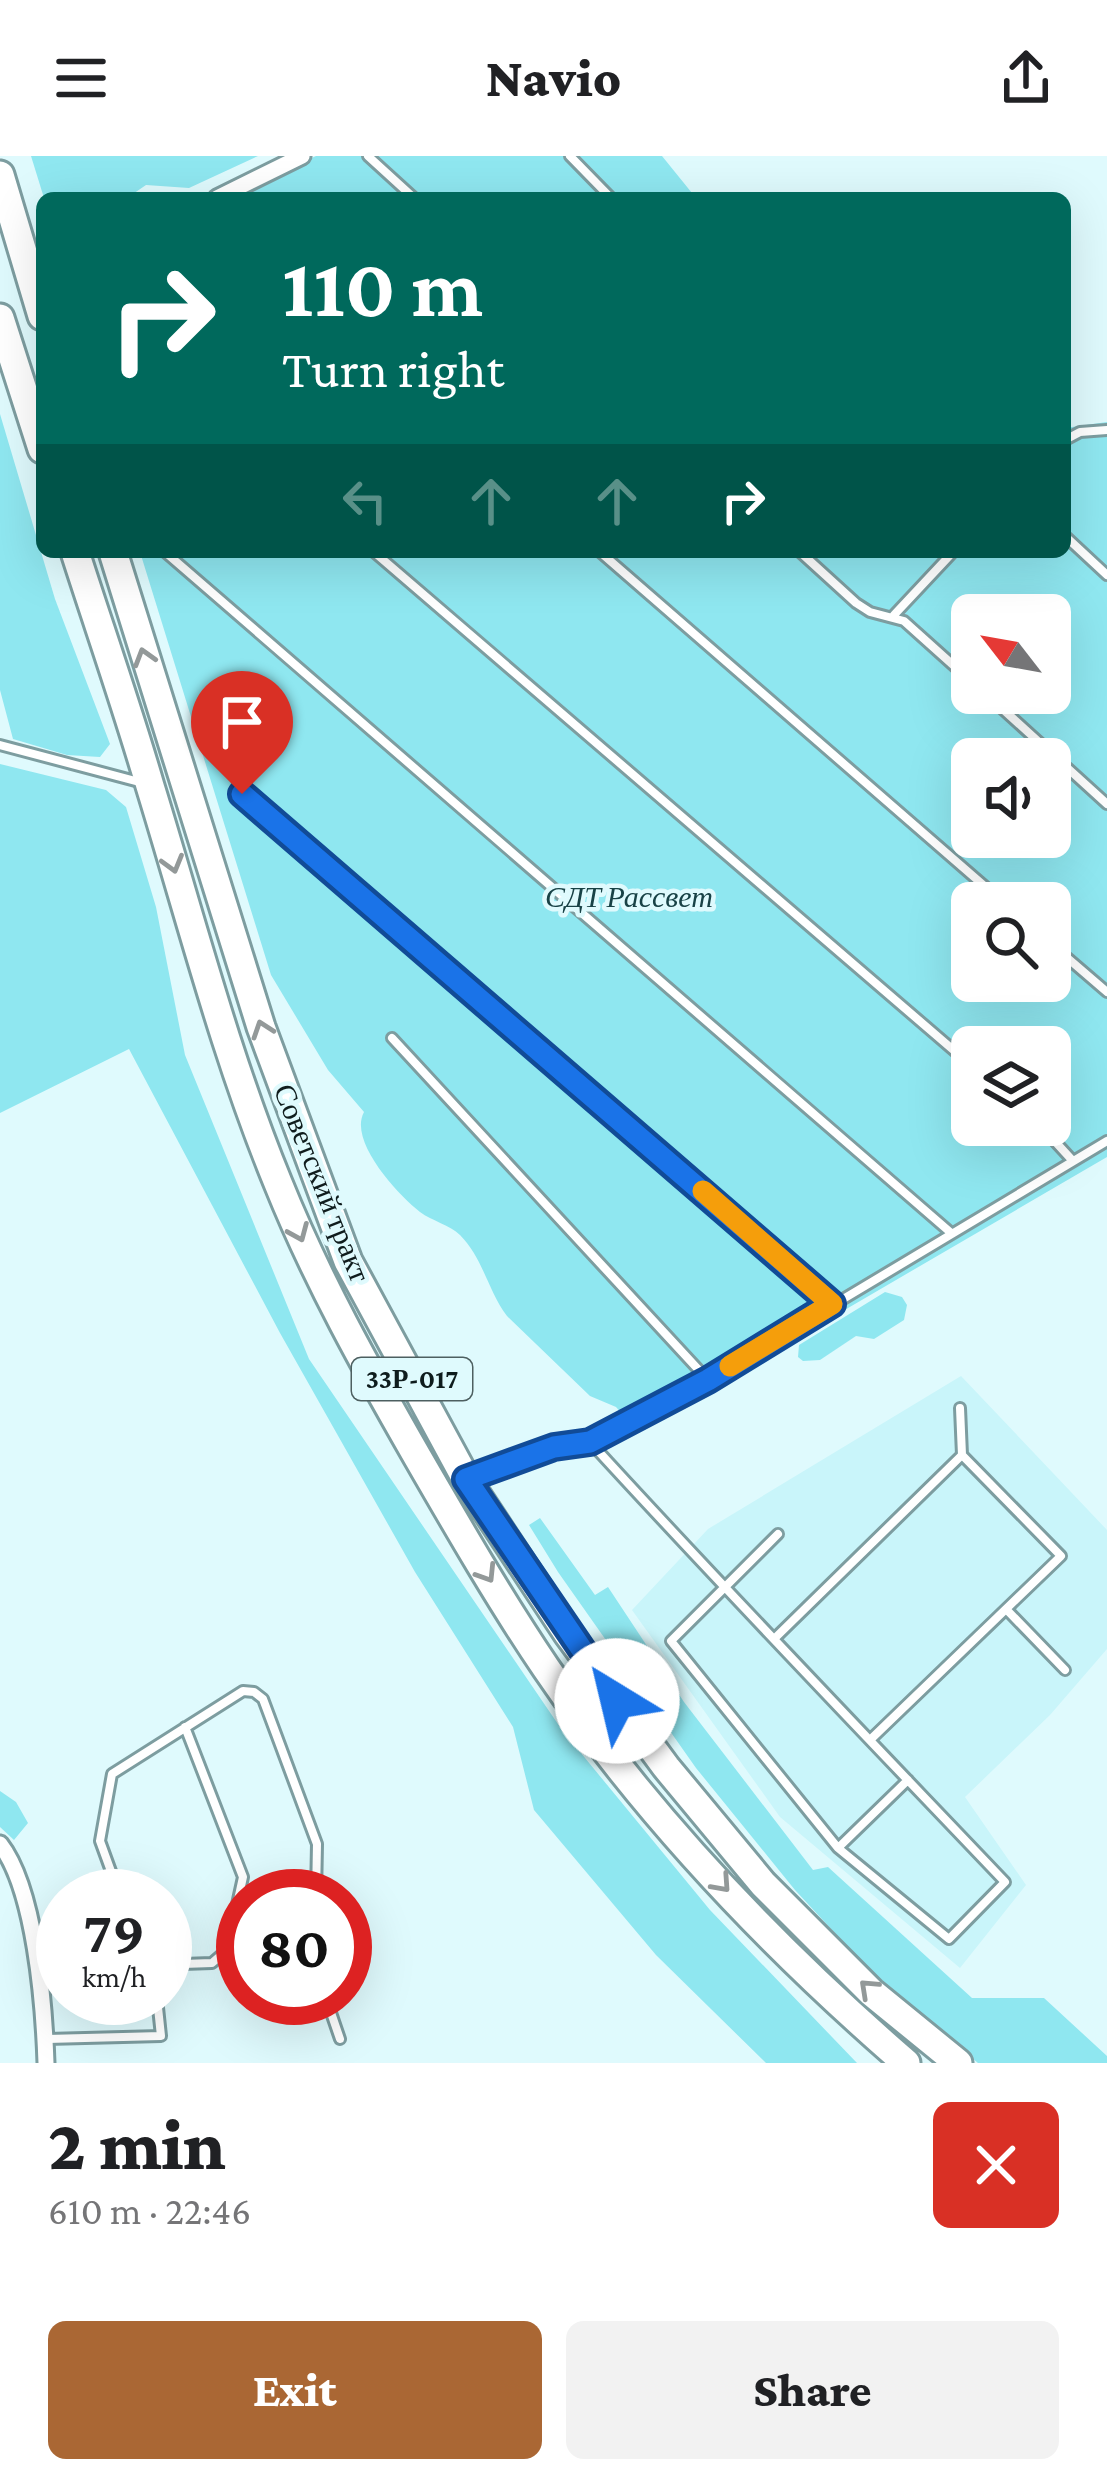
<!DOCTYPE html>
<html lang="en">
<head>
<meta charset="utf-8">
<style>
	:root { --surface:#fff; --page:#f2f2f2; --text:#202124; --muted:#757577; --accent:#aa6734 }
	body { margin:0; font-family:"Crimson Pro",serif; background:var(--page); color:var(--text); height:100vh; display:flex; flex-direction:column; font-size:45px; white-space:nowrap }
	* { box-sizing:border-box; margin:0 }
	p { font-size:39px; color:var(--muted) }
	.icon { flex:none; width:66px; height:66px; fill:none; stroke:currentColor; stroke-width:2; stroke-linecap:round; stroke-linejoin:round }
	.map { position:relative; height:1907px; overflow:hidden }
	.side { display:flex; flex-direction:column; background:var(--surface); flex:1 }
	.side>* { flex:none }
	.banner { position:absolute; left:36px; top:36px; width:1035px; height:366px; border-radius:18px; box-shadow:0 12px 48px #0002; background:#00695c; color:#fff; overflow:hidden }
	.needle { width:78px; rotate:301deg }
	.buttons { position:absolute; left:951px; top:438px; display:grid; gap:24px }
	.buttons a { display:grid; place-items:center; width:120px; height:120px; border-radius:18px; background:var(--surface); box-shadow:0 12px 48px #0002; font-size:60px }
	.speed { position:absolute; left:36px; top:1713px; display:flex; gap:24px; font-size:60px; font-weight:700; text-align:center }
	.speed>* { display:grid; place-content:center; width:156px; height:156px; border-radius:50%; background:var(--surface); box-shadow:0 12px 48px #0002; line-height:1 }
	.speed small { font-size:30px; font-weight:400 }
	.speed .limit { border:18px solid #d22; background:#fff; color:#111 }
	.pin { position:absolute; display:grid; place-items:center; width:102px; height:102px; color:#fff; margin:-123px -51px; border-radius:50% 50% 50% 0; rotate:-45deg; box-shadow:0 0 12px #0007 }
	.pin .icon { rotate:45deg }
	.me { position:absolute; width:132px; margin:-66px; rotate:324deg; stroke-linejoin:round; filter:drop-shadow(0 0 9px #0008) }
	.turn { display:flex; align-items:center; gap:42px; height:252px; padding:0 48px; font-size:54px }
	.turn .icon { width:156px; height:156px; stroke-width:2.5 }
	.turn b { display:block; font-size:84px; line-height:102px }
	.lanes { display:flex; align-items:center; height:114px; padding:0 48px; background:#0003; justify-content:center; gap:60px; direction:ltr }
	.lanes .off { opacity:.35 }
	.round { display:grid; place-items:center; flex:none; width:126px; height:126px; border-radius:18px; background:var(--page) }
	.headline { display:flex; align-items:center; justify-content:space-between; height:204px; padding:0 48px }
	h1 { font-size:72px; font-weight:800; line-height:90px }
	.action { display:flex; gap:24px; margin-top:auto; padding:24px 48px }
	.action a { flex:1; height:138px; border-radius:18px; background:var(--accent); color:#fff; font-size:48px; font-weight:800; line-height:138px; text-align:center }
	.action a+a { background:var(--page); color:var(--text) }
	header { display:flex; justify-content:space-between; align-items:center; height:156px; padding:0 48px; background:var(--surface); font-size:54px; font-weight:800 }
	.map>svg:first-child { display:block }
	.built { fill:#c9f5fa }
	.green { fill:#8fe7f0; fill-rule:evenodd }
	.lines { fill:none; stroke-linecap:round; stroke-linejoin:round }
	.lane-casing { stroke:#7d9da0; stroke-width:14 }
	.street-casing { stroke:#7d9da0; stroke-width:21 }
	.highway-casing { stroke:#7d9da0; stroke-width:33 }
	.lane { stroke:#fff; stroke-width:8 }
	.street { stroke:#fff; stroke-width:15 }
	.highway { stroke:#fff; stroke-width:27 }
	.oneway { stroke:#939999 }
	.route-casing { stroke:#114b97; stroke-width:30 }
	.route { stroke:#1a73e8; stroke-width:21 }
	.slow { stroke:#f59e0b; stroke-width:21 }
	.labels { text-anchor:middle; stroke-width:9; stroke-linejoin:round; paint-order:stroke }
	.shield { fill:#dffafd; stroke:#4d5f60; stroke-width:3 }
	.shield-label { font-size:27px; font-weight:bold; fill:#0f1c1d }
	.park-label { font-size:30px; font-style:italic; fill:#184246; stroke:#dffafd }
	.street-label { font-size:30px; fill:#0f1c1d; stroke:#dffafd }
</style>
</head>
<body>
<header><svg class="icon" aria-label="menu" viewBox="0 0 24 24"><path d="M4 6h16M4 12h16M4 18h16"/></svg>Navio<svg class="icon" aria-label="share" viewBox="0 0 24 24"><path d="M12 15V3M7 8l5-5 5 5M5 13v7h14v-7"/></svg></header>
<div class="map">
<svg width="1107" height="1907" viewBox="0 0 1107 1907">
	<rect width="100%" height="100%" fill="#dffafd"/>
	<path class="built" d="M961,1220L1107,1374V1493L1050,1559L965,1641L1026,1729L960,1812L780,1661L632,1454L708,1373Z"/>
	<path class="green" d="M31,0H258L189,32L146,29L127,42H44Z
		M316,0H662L696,42H227Z
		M0,258L55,443L110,588L100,601L67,599L13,583L0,534Z
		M1107,266V1001L637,1275L616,1251L590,1240L507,1160C488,1135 483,1102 460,1079C450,1069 432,1065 420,1056C398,1039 348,985 364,956L328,914L271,819L140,396H1065V272ZM972,459H1050V537H972ZM972,603H1050V681H972ZM972,747H1050V825H972ZM972,891H1050V969H972Z
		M0,608L106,634L126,651L156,751L185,899L309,1203L562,1574L710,1754L857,1907H766L656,1799L534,1654L513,1571L415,1416L280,1177L129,893L0,957Z
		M885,1136L902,1141L907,1149L904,1164L874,1183L856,1180L820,1204L803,1205L798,1201L799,1189Z
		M540,1362L595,1439L608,1431L684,1546L813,1714L828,1711L972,1842H1044L1107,1900V1907H978L872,1817L795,1734L696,1612L558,1416L529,1369Z
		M0,1635L16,1646L28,1667L14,1684L0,1671Z"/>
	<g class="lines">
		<defs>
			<path id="lane" d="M368,0L414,42
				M570,0L611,42
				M1065,284L1080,276L1107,274
				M1065,380L1107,419
				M165,396L950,1076
				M374,396L972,910
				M600,396L1004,747
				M800,396L856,447L870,456L904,465L972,526
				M894,459L953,396
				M985,537L1107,648
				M0,589L143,627
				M242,638L833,1148
				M1050,787L1107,836
				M392,882L708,1224
				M1040,969L1072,1004
				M960,1252L962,1299
				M590,1286C726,1435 866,1580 1005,1726L949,1783L838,1692L671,1485L778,1378
				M470,1322L554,1291L590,1286L708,1224L1107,985
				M1006,1453L1065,1514
				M774,1483L962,1299L1061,1400L870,1584
				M838,1692L908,1624
				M120,1740L100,1685L112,1618L243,1535L254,1536L263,1543L317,1688L316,1740
				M165,1830L183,1808L212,1807L227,1794L243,1721L185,1571
				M326,1842L340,1883
				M47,1883L161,1880L157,1842"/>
			<path id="street" d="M217,42L302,0
				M0,1688C35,1733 44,1848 46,1907"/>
			<path id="highway" d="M0,19L42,160
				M0,162L42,293
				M75,396C100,474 127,551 150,630C191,763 225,898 278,1027C317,1124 367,1213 418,1302C459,1373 500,1444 546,1512C646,1659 772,1791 906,1907
				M113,396L261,871L348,1105L466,1323L568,1478L666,1611L763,1728L871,1836L958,1907"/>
		</defs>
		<use href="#lane" class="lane-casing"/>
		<use href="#street" class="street-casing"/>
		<use href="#highway" class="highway-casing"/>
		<use href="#lane" class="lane"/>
		<use href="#street" class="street"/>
		<use href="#highway" class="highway"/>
	</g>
	<defs><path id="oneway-chevron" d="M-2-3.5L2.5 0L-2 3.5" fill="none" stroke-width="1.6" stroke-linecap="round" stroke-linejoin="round" transform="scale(3)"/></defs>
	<g class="oneway">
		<use href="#oneway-chevron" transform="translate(144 501) rotate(-107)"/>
		<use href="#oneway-chevron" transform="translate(173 708) rotate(74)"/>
		<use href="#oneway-chevron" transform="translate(262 873) rotate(-109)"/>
		<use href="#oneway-chevron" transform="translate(299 1077) rotate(67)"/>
		<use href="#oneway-chevron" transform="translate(487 1418) rotate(58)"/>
		<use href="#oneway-chevron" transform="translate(722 1728) rotate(48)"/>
		<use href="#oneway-chevron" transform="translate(868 1832) rotate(-137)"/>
	</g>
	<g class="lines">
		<defs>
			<path id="route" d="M242,638L832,1148L708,1224L590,1286L554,1291L466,1323L617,1545"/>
		</defs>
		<use href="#route" class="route-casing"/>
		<use href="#route" class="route"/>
		<path class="slow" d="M703,1035L832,1148L730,1210"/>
	</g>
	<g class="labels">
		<rect class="shield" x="352" y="1202" width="120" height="42" rx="9"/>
		<g class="shield-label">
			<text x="412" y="1232">33Р-017</text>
		</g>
		<g class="park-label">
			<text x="629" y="751">СДТ Рассвет</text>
		</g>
		<g class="street-label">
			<text transform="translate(322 1027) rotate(68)" y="10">Советский тракт</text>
		</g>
	</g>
</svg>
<div class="buttons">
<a><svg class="needle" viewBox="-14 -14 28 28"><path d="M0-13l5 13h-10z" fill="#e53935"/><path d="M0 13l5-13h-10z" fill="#757577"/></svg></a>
<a><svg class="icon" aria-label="sound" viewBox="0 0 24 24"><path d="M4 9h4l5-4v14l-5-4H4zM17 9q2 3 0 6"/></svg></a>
<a><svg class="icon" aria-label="search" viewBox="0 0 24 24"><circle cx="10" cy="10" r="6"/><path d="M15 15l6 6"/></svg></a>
<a><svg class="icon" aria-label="layers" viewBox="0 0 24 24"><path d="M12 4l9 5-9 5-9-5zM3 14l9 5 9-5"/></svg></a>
</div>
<div class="speed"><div>79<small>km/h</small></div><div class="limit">80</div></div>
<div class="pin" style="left:242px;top:638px;background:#d93025"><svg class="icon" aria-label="arrive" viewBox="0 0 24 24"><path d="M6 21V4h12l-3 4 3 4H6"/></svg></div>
<svg class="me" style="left:617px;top:1545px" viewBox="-20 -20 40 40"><circle r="19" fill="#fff"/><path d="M0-13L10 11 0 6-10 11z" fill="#1a73e8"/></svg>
<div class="banner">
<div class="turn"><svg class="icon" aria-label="right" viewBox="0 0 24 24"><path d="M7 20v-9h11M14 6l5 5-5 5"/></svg><div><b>110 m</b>Turn right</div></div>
<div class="lanes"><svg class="icon off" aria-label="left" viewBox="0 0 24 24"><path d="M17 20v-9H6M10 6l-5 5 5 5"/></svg><svg class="icon off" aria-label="ahead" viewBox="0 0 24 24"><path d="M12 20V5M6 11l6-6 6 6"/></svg><svg class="icon off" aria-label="ahead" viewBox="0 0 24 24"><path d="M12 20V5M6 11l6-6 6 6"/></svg><svg class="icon" aria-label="right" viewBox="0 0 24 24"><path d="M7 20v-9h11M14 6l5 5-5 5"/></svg></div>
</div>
</div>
<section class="side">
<div class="headline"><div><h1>2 min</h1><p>610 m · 22:46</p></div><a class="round" style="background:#d93025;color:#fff"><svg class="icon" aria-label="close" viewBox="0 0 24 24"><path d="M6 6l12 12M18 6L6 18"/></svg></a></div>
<div class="action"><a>Exit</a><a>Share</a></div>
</section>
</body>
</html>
